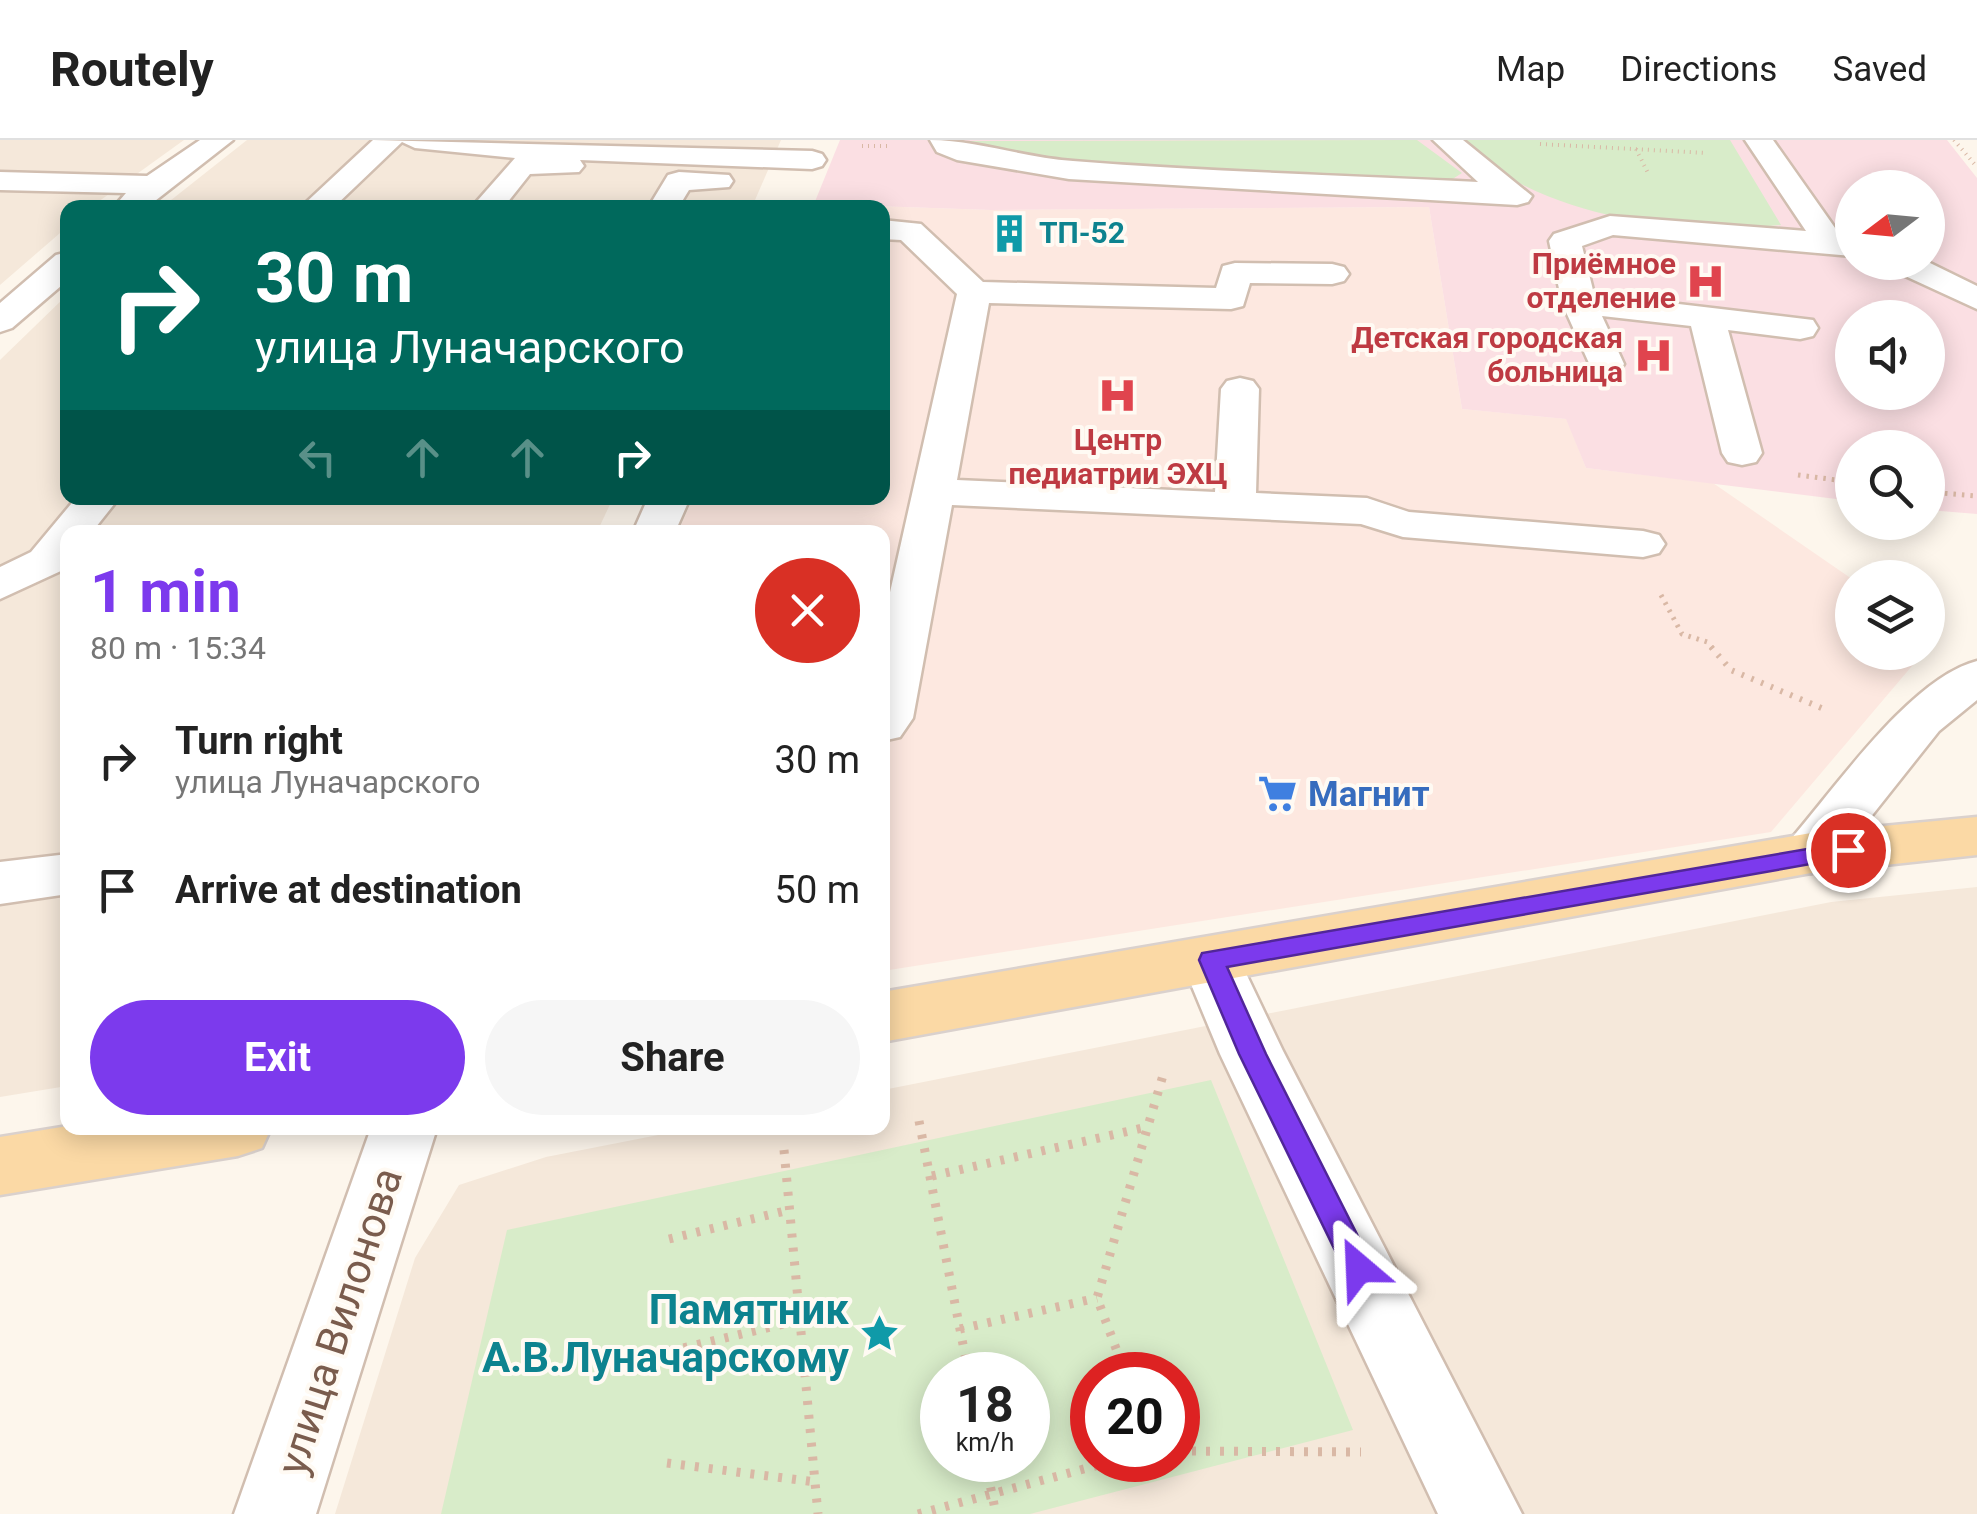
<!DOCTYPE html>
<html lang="en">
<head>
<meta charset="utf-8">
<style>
	:root { --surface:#fff; --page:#f6f6f6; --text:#222; --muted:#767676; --line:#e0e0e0; --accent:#7c3aed }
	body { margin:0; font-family:Roboto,sans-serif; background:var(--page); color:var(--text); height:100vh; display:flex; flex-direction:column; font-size:38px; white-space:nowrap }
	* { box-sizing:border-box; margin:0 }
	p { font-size:32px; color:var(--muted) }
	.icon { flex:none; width:55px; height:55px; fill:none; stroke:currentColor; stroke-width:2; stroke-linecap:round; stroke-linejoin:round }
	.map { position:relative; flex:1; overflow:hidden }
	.side { position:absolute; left:60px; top:385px; width:830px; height:610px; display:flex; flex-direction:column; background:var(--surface); border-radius:20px; box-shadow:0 5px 25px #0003 }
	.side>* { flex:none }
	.guide { position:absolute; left:60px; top:60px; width:830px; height:305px; border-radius:20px; box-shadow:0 5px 25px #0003; background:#00695c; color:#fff; overflow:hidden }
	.needle { width:65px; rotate:254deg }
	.controls { position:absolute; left:1835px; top:30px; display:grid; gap:20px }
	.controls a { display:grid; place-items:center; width:110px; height:110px; border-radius:50%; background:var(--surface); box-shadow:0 5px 25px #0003; font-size:50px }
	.speed { position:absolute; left:920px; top:1212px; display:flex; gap:20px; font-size:50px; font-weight:700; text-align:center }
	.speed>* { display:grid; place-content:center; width:130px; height:130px; border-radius:50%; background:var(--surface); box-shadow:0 5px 25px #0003; line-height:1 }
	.speed small { font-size:25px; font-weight:400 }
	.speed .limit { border:15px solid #d22; background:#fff; color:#111 }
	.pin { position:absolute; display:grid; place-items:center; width:85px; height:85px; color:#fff; margin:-42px; border:5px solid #fff; border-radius:50%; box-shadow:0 2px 10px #0007 }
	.me { position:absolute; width:110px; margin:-55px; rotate:334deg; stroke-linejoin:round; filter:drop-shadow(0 0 8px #0008) }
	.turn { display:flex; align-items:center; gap:35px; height:210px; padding:0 30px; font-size:45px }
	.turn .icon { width:130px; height:130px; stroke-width:2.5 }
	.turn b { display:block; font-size:70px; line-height:85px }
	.lanes { display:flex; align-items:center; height:95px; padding:0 30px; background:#0003; justify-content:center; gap:50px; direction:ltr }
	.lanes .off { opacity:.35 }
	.round { display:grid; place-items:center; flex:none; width:105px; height:105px; border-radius:52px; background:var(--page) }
	.summary { display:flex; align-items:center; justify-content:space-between; height:170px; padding:0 30px }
	h1 { font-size:60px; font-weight:700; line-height:75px; color:var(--accent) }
	.button { display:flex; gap:20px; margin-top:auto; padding:20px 30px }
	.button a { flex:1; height:115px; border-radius:60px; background:var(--accent); color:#fff; font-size:40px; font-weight:700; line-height:115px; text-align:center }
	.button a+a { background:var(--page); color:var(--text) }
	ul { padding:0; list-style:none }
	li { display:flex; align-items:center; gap:30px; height:130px; padding:0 30px }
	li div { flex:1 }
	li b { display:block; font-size:38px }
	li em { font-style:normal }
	header { display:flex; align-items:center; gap:60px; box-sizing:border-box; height:140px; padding:0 50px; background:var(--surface); border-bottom:2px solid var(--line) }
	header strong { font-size:48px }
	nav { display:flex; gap:55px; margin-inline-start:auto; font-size:35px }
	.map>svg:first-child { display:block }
	.residential { fill:#f5e8da; fill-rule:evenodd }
	.commercial { fill:#fde8e0 }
	.medical { fill:#fbdfe3; fill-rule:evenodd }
	.green { fill:#d8ecc9; fill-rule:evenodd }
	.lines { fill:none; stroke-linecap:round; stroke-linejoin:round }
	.minor-casing { stroke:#d1beb0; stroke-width:5 }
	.major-casing { stroke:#dad1cd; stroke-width:5 }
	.path-far3 { stroke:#d9b8a5; stroke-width:4; stroke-dasharray:1 5; stroke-linecap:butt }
	.path-far2 { stroke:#d9b8a5; stroke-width:5; stroke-dasharray:2.5 6; stroke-linecap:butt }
	.path-far1 { stroke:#d9b8a5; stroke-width:6; stroke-dasharray:2.5 8; stroke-linecap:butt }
	.path { stroke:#d9b8a5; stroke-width:9; stroke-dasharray:4 10; stroke-linecap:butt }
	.minor { fill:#fff; fill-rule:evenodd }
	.major { fill:#fbd9a5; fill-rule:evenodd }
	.route { fill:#7c3aed; stroke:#51269a; stroke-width:2.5 }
	.labels { text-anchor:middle; stroke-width:8; stroke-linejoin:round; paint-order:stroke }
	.far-culture-label { font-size:30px; font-weight:bold; fill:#0d838f; stroke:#fffaf3; text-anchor:start }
	.far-health-label { font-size:30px; font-weight:bold; fill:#be3a42; stroke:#fffaf3; text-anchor:end }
	.shop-label { font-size:35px; font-weight:bold; fill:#366cbe; stroke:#fffaf3; text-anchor:start }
	.near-culture-label { font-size:42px; font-weight:bold; fill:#0d838f; stroke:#fffaf3; text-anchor:end }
	.near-street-label { font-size:42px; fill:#7a5c4d; stroke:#fffaf3 }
</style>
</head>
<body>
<header>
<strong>Routely</strong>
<nav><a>Map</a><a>Directions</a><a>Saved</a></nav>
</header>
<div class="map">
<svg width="1977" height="1374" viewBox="0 0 1977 1374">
	<rect width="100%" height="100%" fill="#fdf6ec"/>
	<path class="residential" d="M0,0H184L91,67L68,68L67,87L0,145Z
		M247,0H781L752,67L161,68Z
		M67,155L68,358H613L597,392H68L67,946L0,957V220Z
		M1977,747V1374H335L415,1118L459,1045L546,1017L694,988H882L883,950L1831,762ZM942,1235H1028V1320H942ZM1092,1235H1178V1320H1092Z"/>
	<path class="commercial" d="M814,64L991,70L1429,67L1462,269L1567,279L1586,328L1713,343L1852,439V512L1923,513L1771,692L883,831L882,392H678L693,358H882V68L812,67Z"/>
	<path class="medical" d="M840,0H1947L1977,38V374L1928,370V308H1852V361L1586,328L1566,279L1462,269L1429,67L991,70L814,64ZM1852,48H1928V122H1852ZM1852,178H1928V252H1852Z"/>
	<path class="green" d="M1417,0L1462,33L1451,40L1076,23L980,12L964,1Z
		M1454,0H1730L1781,85C1668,96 1543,76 1454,0Z
		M1211,940L1353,1290L1030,1374H441L507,1090ZM942,1235H1028V1320H942ZM1092,1235H1178V1320H1092Z"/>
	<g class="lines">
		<defs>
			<path id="minor" d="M200,0H233L146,68H113L126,53L0,50V32L147,36Z
				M373,0L812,11L822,14L826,20L822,26L812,29L580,20L584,26L579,32L530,34L503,68H471L515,18L415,8L402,2L333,68H300Z
				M930,0C977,0 1025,18 1073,21C1208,32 1343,35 1478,42L1433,0H1463L1532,56L1528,62L1517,65L1069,39L957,20L937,12Z
				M1745,0H1773L1840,95L1852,96V116L1613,95L1582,106L1594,154L1813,180L1818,188L1813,196L1800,199L1728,190L1762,313L1756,322L1742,325L1728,322L1722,313L1691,186L1602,176L1624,224L1619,232L1606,235L1593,232L1562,163L1549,101L1554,94L1610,76L1806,91Z
				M679,32L729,35L733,41L729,47L689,50L678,68H654L651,63L668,35Z
				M882,80L921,84L983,142L1216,148L1223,126L1235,123L1332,124L1344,127L1349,134L1344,141L1332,144L1250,143L1243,166L1231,169L989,163L957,340L1215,352L1221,249L1227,241L1240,238L1253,241L1259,249L1256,353L1367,358L1409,372L1643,391L1659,395L1665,404L1659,413L1643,417L1403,397L1361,384L952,365L913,578L900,597L882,601V488L957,154L901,100L882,99Z
				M68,112V140L12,188L0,192V163L56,115Z
				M1886,122H1928L1977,146V169L1890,129Z
				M76,358H119L92,392H68V425L63,430L0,459V427L31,412Z
				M648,358H690L675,392H633Z
				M1977,521V560L1939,591L1831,727L1811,733L1791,727L1783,713L1791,699C1836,647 1911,538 1977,521Z
				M68,714V754L0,764V722Z
				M1211,797L1232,804L1283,911L1522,1374H1438L1220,914L1181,820L1190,804Z
				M371,988H437L316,1374H234Z"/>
			<path id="major" d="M1977,677V715L1811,733L882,902V852L1811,693Z
				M68,986V988H271L262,1008L238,1016L0,1055V997Z"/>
		</defs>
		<use href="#minor" class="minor-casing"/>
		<use href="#major" class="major-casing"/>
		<path class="path-far3" d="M1954,0L1977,27
			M1540,4L1707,13
			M862,6H890
			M1636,9L1649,35"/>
		<path class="path-far2" d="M1798,335L1852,342
			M1928,352L1977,356
			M1661,455L1682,494L1707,502L1713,509"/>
		<path class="path-far1" d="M1711,507L1731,530L1824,569"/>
		<path class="path" d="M919,981L969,1235
			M784,1010L818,1374
			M932,1036L1147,987
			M669,1099L789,1070
			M960,1189L1097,1158
			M670,1211L800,1180
			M1126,1235L1097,1158L1164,932
			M1178,1311L1361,1312
			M985,1320L996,1374
			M667,1323L815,1342
			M918,1374L1117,1320"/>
		<use href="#minor" class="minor"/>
		<use href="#major" class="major"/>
	</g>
	<path class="route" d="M1848,702L1856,704L1859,710L1856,716L1227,827L1266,914L1374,1128L1369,1137L1359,1141L1348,1137L1239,914L1199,820L1202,813Z"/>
	<defs>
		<symbol id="building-bare" viewBox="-9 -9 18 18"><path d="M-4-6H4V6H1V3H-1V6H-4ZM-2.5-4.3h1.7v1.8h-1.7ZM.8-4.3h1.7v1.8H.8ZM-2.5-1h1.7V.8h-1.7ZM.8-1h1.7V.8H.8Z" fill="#0f9aa8" stroke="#fffaf3" stroke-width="2.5" paint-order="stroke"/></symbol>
		<symbol id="hospital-bare" viewBox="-9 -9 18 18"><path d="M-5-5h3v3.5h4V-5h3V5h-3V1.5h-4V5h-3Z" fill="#e0444e" stroke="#fffaf3" stroke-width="2.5" paint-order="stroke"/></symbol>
		<symbol id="supermarket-bare" viewBox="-9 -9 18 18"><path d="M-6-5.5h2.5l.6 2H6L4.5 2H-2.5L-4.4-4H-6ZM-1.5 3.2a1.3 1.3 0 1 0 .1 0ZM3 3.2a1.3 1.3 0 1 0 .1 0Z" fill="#3f7fe0" stroke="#fffaf3" stroke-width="2.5" paint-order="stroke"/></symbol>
		<symbol id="sight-bare" viewBox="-9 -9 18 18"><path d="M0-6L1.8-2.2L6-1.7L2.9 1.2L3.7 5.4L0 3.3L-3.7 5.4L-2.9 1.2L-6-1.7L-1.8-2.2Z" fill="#0f9aa8" stroke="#fffaf3" stroke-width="2.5" paint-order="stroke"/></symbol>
	</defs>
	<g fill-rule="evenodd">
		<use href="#building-bare" x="982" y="66" width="55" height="55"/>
		<use href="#hospital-bare" x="1678" y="114" width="55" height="55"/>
		<use href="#hospital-bare" x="1626" y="188" width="55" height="55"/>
		<use href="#hospital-bare" x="1090" y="228" width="55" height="55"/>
		<use href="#supermarket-bare" x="1250" y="626" width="55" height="55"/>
		<use href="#sight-bare" x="852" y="1166" width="55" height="55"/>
	</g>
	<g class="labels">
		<g class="far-culture-label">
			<text x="1039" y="103">ТП-52</text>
		</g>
		<g class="far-health-label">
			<text x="1676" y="134">Приёмное<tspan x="1676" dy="34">отделение</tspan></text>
			<text x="1623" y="208">Детская городская<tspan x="1623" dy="34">больница</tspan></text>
			<text x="1118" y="310" text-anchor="middle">Центр<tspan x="1118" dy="34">педиатрии ЭХЦ</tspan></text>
		</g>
		<g class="shop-label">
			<text x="1308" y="666">Магнит</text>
		</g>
		<g class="near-culture-label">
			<text x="849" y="1184">Памятник<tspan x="849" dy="48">А.В.Луначарскому</tspan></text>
		</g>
		<g class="near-street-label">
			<text transform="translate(339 1181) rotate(-72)" y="15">улица Вилонова</text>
		</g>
	</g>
</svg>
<div class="controls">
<a><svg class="needle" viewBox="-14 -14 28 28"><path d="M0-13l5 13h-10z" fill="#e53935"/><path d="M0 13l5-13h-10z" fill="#767676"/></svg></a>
<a><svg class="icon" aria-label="sound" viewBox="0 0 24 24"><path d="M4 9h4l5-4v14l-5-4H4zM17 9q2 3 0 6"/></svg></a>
<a><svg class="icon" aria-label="search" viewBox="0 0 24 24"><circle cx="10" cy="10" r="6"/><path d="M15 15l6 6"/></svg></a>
<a><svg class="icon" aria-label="layers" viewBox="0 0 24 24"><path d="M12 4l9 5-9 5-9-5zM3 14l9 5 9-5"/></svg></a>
</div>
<div class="speed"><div>18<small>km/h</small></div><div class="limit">20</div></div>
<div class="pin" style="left:1848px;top:710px;background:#d93025"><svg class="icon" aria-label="arrive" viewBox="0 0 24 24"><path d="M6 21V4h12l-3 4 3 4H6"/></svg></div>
<svg class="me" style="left:1359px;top:1128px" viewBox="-20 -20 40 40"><path d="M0-17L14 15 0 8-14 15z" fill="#7c3aed" stroke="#fff" stroke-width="4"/></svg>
<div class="guide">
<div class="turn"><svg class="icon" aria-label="right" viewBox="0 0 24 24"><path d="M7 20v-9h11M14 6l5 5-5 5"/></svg><div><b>30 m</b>улица Луначарского</div></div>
<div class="lanes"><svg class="icon off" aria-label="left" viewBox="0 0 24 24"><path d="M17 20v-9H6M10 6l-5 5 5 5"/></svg><svg class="icon off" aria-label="ahead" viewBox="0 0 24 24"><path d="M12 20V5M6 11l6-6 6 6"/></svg><svg class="icon off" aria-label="ahead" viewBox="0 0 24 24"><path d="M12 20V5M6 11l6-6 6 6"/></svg><svg class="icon" aria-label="right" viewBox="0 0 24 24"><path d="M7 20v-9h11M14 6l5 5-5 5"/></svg></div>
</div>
<section class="side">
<div class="summary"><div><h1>1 min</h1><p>80 m · 15:34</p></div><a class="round" style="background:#d93025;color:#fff"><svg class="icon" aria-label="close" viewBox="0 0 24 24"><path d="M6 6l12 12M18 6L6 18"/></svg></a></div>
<ul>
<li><svg class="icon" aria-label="right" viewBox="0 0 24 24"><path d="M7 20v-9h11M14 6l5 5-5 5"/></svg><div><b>Turn right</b><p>улица Луначарского</p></div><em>30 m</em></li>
<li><svg class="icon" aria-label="arrive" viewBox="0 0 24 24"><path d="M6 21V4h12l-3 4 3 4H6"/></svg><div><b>Arrive at destination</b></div><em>50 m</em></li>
</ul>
<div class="button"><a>Exit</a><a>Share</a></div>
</section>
</div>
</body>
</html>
